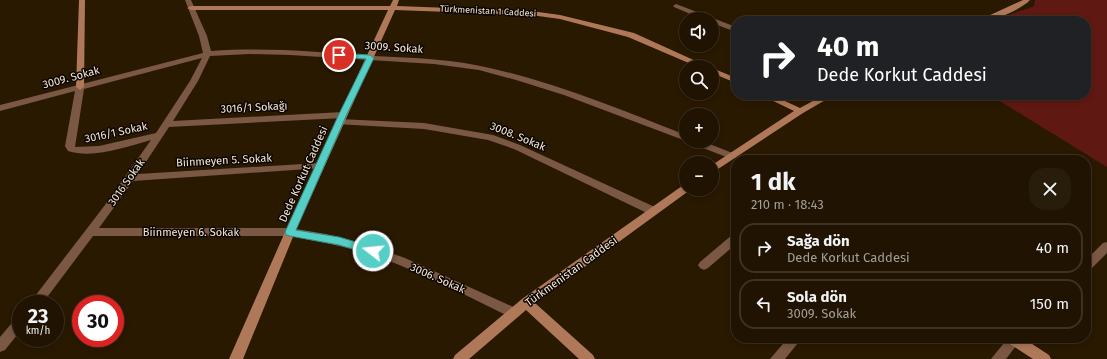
<!DOCTYPE html>
<html lang="tr">
<head>
<meta charset="utf-8">
<style>
	:root { --surface:#201301; --page:#281c0b; --text:#f1f3f6; --muted:#a29e99; --line:#3d3223 }
	body { margin:0; font-family:"Fira Sans",sans-serif; background:var(--page); color:var(--text); height:100vh; display:flex; flex-direction:column; font-size:15px; white-space:nowrap }
	* { box-sizing:border-box; margin:0 }
	p { font-size:13px; color:var(--muted) }
	.icon { flex:none; width:22px; height:22px; fill:none; stroke:currentColor; stroke-width:2; stroke-linecap:round; stroke-linejoin:round }
	.map { position:relative; flex:1; overflow:hidden }
	.side { position:absolute; left:731px; top:155px; width:360px; height:188px; display:flex; flex-direction:column; background:var(--surface); border-radius:16px; box-shadow:0 2px 6px #0003,0 0 0 1px var(--line) }
	.side>* { flex:none }
	.top-card { position:absolute; left:731px; top:16px; width:360px; height:84px; border-radius:16px; box-shadow:0 2px 6px #0003,0 0 0 1px var(--line); background:#202124; color:#fff; overflow:hidden }
	.tools { position:absolute; left:679px; top:12px; display:grid; gap:8px }
	.tools a { display:grid; place-items:center; width:40px; height:40px; border-radius:50%; background:var(--surface); box-shadow:0 2px 6px #0003,0 0 0 1px var(--line); font-size:20px }
	.speed { position:absolute; left:12px; top:295px; display:flex; gap:8px; font-size:20px; font-weight:700; text-align:center }
	.speed>* { display:grid; place-content:center; width:52px; height:52px; border-radius:50%; background:var(--surface); box-shadow:0 2px 6px #0003,0 0 0 1px var(--line); line-height:1 }
	.speed small { font-size:10px; font-weight:400 }
	.speed .limit { border:6px solid #d22; background:#fff; color:#111 }
	.pin { position:absolute; display:grid; place-items:center; width:34px; height:34px; color:#fff; margin:-17px; border:2px solid #fff; border-radius:50%; box-shadow:0 1px 4px #0007 }
	.me { position:absolute; width:44px; margin:-22px; rotate:286deg; stroke-linejoin:round; filter:drop-shadow(0 0 3px #0008) }
	.turn { display:flex; align-items:center; gap:14px; height:84px; padding:0 20px; font-size:18px }
	.turn .icon { width:52px; height:52px; stroke-width:2.5 }
	.turn b { display:block; font-size:28px; line-height:34px }
	.round { display:grid; place-items:center; flex:none; width:42px; height:42px; border-radius:16px; background:var(--page) }
	.headline { display:flex; align-items:center; justify-content:space-between; height:68px; padding:0 20px }
	h1 { font-size:24px; font-weight:700; line-height:30px }
	ul { padding:0; list-style:none }
	li { display:flex; align-items:center; gap:12px; height:50px; margin:0 8px 6px; padding:0 12px; border:2px solid var(--line); border-radius:16px }
	li div { flex:1 }
	li b { display:block; font-size:15px }
	li em { font-style:normal }
	.map>svg:first-child { display:block }
	.green { fill:#601812 }
	.lines { fill:none; stroke-linecap:round; stroke-linejoin:round }
	.street { fill:#7a5844; fill-rule:evenodd }
	.secondary { fill:#af7959; fill-rule:evenodd }
	.route { fill:#55cec5; stroke:#378680 }
	.labels { text-anchor:middle; stroke-width:3; stroke-linejoin:round; paint-order:stroke }
	.far-street-label { font-size:9px; fill:#f3e7d8; stroke:#0d0601 }
	.street-label { font-size:11px; fill:#f3e7d8; stroke:#0d0601 }
</style>
</head>
<body>
<div class="map">
<svg width="1107" height="359" viewBox="0 0 1107 359">
	<rect width="100%" height="100%" fill="#2a1901"/>
	<path class="green" d="M1035,0H1107V167L990,95H1086V21H998C1010,12 1021,12 1034,6Z"/>
	<g class="lines">
		<path class="street" d="M185,0H191L207,36L211,51C265,47 320,52 374,56C414,58 455,59 494,69C560,84 623,111 686,135V141L564,95L516,80L479,70L434,64L290,55L249,54L210,56L198,81L173,121L343,112L347,115L343,118L169,127L138,174L319,163L324,166L322,168L133,181L99,228H290L326,234L362,243L405,258L518,309L520,313L518,317L514,318L510,317L435,280L397,264L361,251L326,243L290,236H93L42,304H29L105,205L151,140C125,147 94,159 68,151L65,146L75,91L0,111V105L203,53L199,36ZM202,58L190,81L156,133L99,146L75,147L84,89Z
			M676,4L736,27V32L712,23V19H702L674,7L673,6Z
			M339,119L424,123L493,135L520,145L657,208L658,211L657,214H649L514,149L488,140L424,129L336,124L335,122Z
			M688,141H702L735,154L737,156L735,158H729L690,143Z
			M736,234V244L708,268L704,270L700,268L698,265L700,262L732,235Z
			M1107,242V253L1090,270L1086,272V260L1103,243Z
			M21,316V330L5,350L0,352V337L17,317Z
			M788,338H802L785,359H770Z
			M1008,338H1022L1006,359H991Z"/>
		<path class="secondary" d="M79,0H85L84,87L80,90L76,87Z
			M393,0H399L397,6L531,11L560,15L634,33L709,67H698L628,37L560,19L531,15L395,10L295,232L243,359H229L285,232L388,10H191L187,8L191,6H390Z
			M1023,0H1030C1022,9 994,21 982,21L988,16Z
			M712,68L736,78V83L712,73Z
			M761,95H772L800,108L824,95H834L803,113L712,173V165L794,111Z
			M686,184V189H690V190L535,303L593,355L595,359H579L526,310L469,359H453L455,355L522,299L682,186Z
			M1006,338H1023L1049,355L1051,359H1033L1007,342Z"/>
	</g>
	<path class="route" d="M339,53L370,55L374,58L347,114L296,230L339,237L376,248L378,251L376,253L373,255L339,245L290,236L286,235L285,232L339,114L366,59L336,57L335,55Z"/>
	<g class="labels">
		<g class="far-street-label">
			<text transform="translate(488 11) rotate(3)" y="3">Türkmenistan 1 Caddesi</text>
		</g>
		<g class="street-label">
			<text transform="translate(394 47) rotate(4)" y="4">3009. Sokak</text>
			<text transform="translate(71 77) rotate(-15)" y="4">3009. Sokak</text>
			<text transform="translate(254 107) rotate(-3)" y="4">3016/1 Sokağı</text>
			<text transform="translate(116 132) rotate(-12)" y="4">3016/1 Sokak</text>
			<text transform="translate(518 136) rotate(22)" y="4">3008. Sokak</text>
			<text transform="translate(224 160) rotate(-3)" y="4">Biinmeyen 5. Sokak</text>
			<text transform="translate(303 174) rotate(-66)" y="4">Dede Korkut Caddesi</text>
			<text transform="translate(126 182) rotate(-55)" y="4">3016 Sokak</text>
			<text x="191" y="236">Biinmeyen 6. Sokak</text>
			<text transform="translate(571 271) rotate(-36)" y="4">Türkmenistan Caddesi</text>
			<text transform="translate(438 278) rotate(24)" y="4">3006. Sokak</text>
		</g>
	</g>
</svg>
<div class="tools">
<a><svg class="icon" aria-label="sound" viewBox="0 0 24 24"><path d="M4 9h4l5-4v14l-5-4H4zM17 9q2 3 0 6"/></svg></a>
<a><svg class="icon" aria-label="search" viewBox="0 0 24 24"><circle cx="10" cy="10" r="6"/><path d="M15 15l6 6"/></svg></a>
<a>+</a>
<a>−</a>
</div>
<div class="speed"><div>23<small>km/h</small></div><div class="limit">30</div></div>
<div class="pin" style="left:339px;top:55px;background:#d93025"><svg class="icon" aria-label="arrive" viewBox="0 0 24 24"><path d="M6 21V4h12l-3 4 3 4H6"/></svg></div>
<svg class="me" style="left:373px;top:251px" viewBox="-20 -20 40 40"><circle r="17" fill="#55cec5" stroke="#fff" stroke-width="3"/><path d="M0-11L8 9 0 5-8 9z" fill="#fff"/></svg>
<div class="top-card">
<div class="turn"><svg class="icon" aria-label="right" viewBox="0 0 24 24"><path d="M7 20v-9h11M14 6l5 5-5 5"/></svg><div><b>40 m</b>Dede Korkut Caddesi</div></div>
</div>
<section class="side">
<div class="headline"><div><h1>1 dk</h1><p>210 m · 18:43</p></div><a class="round"><svg class="icon" aria-label="close" viewBox="0 0 24 24"><path d="M6 6l12 12M18 6L6 18"/></svg></a></div>
<ul>
<li><svg class="icon" aria-label="right" viewBox="0 0 24 24"><path d="M7 20v-9h11M14 6l5 5-5 5"/></svg><div><b>Sağa dön</b><p>Dede Korkut Caddesi</p></div><em>40 m</em></li>
<li><svg class="icon" aria-label="left" viewBox="0 0 24 24"><path d="M17 20v-9H6M10 6l-5 5 5 5"/></svg><div><b>Sola dön</b><p>3009. Sokak</p></div><em>150 m</em></li>
</ul>
</section>
</div>
</body>
</html>
